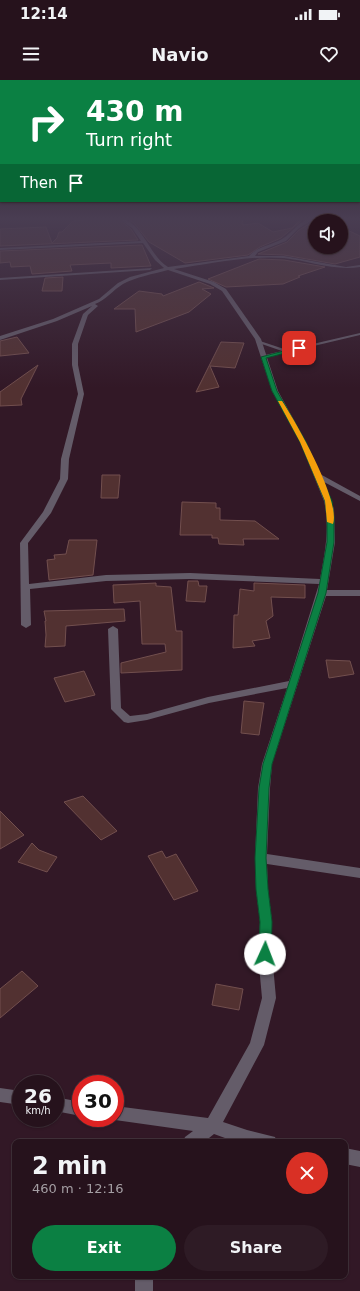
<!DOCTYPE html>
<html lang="en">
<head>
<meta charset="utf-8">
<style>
	:root { --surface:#26121c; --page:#2e1b25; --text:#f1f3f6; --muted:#a49ea3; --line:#42323b; --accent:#0b8043 }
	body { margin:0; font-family:"DejaVu Sans",sans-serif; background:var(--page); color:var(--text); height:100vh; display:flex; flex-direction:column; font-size:15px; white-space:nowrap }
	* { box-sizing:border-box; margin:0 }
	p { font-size:13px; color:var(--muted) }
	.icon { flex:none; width:22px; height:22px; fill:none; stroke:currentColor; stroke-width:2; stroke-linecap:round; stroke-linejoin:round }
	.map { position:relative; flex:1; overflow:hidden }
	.drawer { position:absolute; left:12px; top:1059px; width:336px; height:140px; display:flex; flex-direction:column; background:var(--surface); border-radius:8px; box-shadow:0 1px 3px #0004,0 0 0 1px var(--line) }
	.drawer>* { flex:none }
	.hud { position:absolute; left:0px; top:0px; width:360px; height:122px; box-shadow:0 1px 3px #0004,0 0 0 1px var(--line); background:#0b8043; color:#fff; overflow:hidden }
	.controls { position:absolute; left:308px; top:134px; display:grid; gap:8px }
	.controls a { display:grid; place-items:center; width:40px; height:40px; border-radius:50%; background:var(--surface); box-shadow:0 1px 3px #0004,0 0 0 1px var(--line); font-size:20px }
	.speed { position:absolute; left:12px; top:995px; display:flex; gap:8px; font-size:20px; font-weight:700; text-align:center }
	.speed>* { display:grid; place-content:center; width:52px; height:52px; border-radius:50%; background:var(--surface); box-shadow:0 1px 3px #0004,0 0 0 1px var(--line); line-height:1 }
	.speed small { font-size:10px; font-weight:400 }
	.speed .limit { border:6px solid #d22; background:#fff; color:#111 }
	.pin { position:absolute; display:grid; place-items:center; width:34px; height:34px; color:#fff; margin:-17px; border-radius:8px; box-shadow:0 2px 6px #0006 }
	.me { position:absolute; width:44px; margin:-22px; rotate:2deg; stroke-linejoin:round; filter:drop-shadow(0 0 3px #0008) }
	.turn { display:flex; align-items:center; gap:14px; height:84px; padding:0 20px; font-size:18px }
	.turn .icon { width:52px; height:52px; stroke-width:2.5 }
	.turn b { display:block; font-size:28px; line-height:34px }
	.then { display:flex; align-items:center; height:38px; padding:0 20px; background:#0003; gap:8px; font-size:15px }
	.round { display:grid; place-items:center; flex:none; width:42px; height:42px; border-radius:21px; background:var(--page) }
	.headline { display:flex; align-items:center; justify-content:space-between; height:68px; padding:0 20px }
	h1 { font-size:24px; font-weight:700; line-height:30px }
	.primary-button { display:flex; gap:8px; margin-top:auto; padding:8px 20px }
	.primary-button a { flex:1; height:46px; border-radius:24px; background:var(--accent); color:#fff; font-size:16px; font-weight:700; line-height:46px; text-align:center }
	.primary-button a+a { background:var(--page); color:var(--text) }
	.status { display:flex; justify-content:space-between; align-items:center; height:28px; padding:0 20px; background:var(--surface); direction:ltr }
	.status svg { height:11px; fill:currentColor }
	header { display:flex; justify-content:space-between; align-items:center; height:52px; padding:0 20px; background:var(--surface); font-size:18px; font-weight:700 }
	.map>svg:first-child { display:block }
	.building { fill:#523131; stroke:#724f4e }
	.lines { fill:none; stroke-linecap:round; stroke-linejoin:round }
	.service { fill:#645c69; fill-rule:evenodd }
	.minor { fill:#645c69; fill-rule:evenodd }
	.route { fill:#0b8043; stroke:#07532c }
	.slow { fill:#f59e0b }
</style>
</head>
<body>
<div class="status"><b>12:14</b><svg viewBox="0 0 49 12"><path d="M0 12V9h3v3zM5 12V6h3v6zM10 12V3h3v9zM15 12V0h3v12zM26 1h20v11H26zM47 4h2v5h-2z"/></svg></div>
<header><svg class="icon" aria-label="menu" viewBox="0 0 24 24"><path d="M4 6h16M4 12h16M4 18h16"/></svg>Navio<svg class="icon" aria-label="heart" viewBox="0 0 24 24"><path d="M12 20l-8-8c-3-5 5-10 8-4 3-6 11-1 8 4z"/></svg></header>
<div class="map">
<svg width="360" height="1211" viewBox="0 0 360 1211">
	<rect width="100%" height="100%" fill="#321826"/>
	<path class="building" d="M93,138H117L131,149L138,160L0,166V149L46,147L52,163L57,158L59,152H62L73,141L94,139Z
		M126,138H242L243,145L258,143L273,152L292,148L299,141H301L281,158L260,167L248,175L185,183L149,162L134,143Z
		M311,143H315V167H341V147L360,156V177L335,184L284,175L258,174L287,162L299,150Z
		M142,165L151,186L111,188V183L70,185L72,191L32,194L30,186L11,187L10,182L0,183V171Z
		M259,179L284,180L325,187L298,196L300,197L283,204L226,207L208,199Z
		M63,197L62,211H42L45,198Z
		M199,202L214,208L202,209L211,214L189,232L136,252L135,229H114L139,211L162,214L163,216Z
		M17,257L29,273L0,276V261Z
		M221,262L244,263L235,288L210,286L219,307L196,312Z
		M38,285L21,319L22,325L0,326V312Z
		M102,395H120L118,418H101Z
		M182,422L216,423V428H220V440L255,441L279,459H243L244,465L219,464L218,458H212V455H180Z
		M69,460H97L93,495L49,500L47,480L55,479L54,475L66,474Z
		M188,501H198L199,506H207L205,522L186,521Z
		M156,503V506L171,507L176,551H182V590L121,593V583L166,572L165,564H142L140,521L114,523L113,505Z
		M254,503L305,505V518L271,517L273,536L266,541L270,558L252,561L255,566L233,568L234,535H238L240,509L254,511Z
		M124,529L125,541L66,546L65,566L45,567L46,555L45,541H46L44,531Z
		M326,580L350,581L354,594L329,598Z
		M84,591L95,615L65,622L54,598Z
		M244,621L264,623L259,655L241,653Z
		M83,716L117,751L101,760L64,722Z
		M0,731L24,755L0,769Z
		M32,763L39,770L57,777L47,792L18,782Z
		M162,771L166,778L176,774L198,811L174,820L148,776Z
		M22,891L38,906L0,938V909Z
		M216,904L243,909L239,930L212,925Z"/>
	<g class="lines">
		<path class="service" d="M360,253V255L263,278H261V276L282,271L256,262L260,261L287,270Z"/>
		<path class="minor" d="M0,138H27L0,140Z
			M118,138C141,138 149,176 168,187L249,176C258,166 270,166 282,159C293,153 300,138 315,138L298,149L286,161L258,172L255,176H284L346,187L360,185V187C334,191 310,181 284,178C248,175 210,184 174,189L214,202L226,209L261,259L278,311L306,362L320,394L360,416V421L324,402L334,429L335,462L327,510H360V516H326L272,684L270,708L267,774L360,788V798L267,784L268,809L272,842V874L276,918L264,965L223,1042L247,1050L275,1057L277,1062H236L214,1054L204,1062H183L185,1057L193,1051L115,1040L109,1038H115V1026L208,1038L250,963L262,918L258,874L260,842L256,809L255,778L258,708L262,684L287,608L209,623L147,640L128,643L124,642L111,629L108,549L113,546L118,549L121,628L130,636L147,634L208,617L289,601L319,504L190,499L106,501L30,509L31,545L26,548L21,545L20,463L43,432L60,399L61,379L78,314L72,285V264L83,234L92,226L57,241L0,260V256L53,239L99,219L118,203L130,197L164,188L155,180L143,163L0,170V168L141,161L132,148ZM168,190L210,204L222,211L255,259L272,311L300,362L324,421C330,447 325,473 320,499L190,493L106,495L29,504L28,463L51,433L68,399L69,379L84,314L78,285V264L88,235L98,226L95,224C106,220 113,210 123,204C136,197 153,194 168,190Z
			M152,188L150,190L0,200V198Z
			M0,1008L21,1011V1025L0,1022Z
			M55,1017L81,1022V1036L55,1031Z
			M345,1068L360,1071V1087L345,1084Z
			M135,1196H153V1211H135Z"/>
	</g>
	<linearGradient id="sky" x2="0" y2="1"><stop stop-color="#1c0d15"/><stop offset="0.45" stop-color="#493d52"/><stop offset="1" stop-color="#493d52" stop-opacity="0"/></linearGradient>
	<rect width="360" height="308" fill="url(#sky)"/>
	<path class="route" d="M299,267L301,269L266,278L277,311L306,362L332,421L334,438V462L326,513L272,684L269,708L266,778L268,809L272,842L271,874L269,877L265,879L261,877L259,874L260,842L256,809L255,778L259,708L263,684L318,513L327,462V438L325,421L300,362L272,311L261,277Z"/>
	<path class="slow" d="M278,321H282C296,342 341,421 333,444L327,442L325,421L300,362Z"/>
</svg>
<div class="controls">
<a><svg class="icon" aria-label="sound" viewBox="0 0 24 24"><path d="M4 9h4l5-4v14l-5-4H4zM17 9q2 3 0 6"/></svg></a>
</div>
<div class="speed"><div>26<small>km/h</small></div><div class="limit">30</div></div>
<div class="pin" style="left:299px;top:268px;background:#d93025"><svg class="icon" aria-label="arrive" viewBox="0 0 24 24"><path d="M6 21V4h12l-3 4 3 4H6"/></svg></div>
<svg class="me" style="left:265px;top:874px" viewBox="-20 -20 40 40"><circle r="19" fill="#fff"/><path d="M0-13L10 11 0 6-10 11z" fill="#0b8043"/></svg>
<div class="hud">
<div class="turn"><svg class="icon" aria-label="right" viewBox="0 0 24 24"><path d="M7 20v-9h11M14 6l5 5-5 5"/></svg><div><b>430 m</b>Turn right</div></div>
<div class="then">Then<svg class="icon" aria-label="arrive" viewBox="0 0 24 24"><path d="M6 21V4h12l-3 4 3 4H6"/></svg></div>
</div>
<section class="drawer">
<div class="headline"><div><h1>2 min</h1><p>460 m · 12:16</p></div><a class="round" style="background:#d93025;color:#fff"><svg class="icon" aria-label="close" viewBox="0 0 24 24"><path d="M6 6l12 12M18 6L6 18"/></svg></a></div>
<div class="primary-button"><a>Exit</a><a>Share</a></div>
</section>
</div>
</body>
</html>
